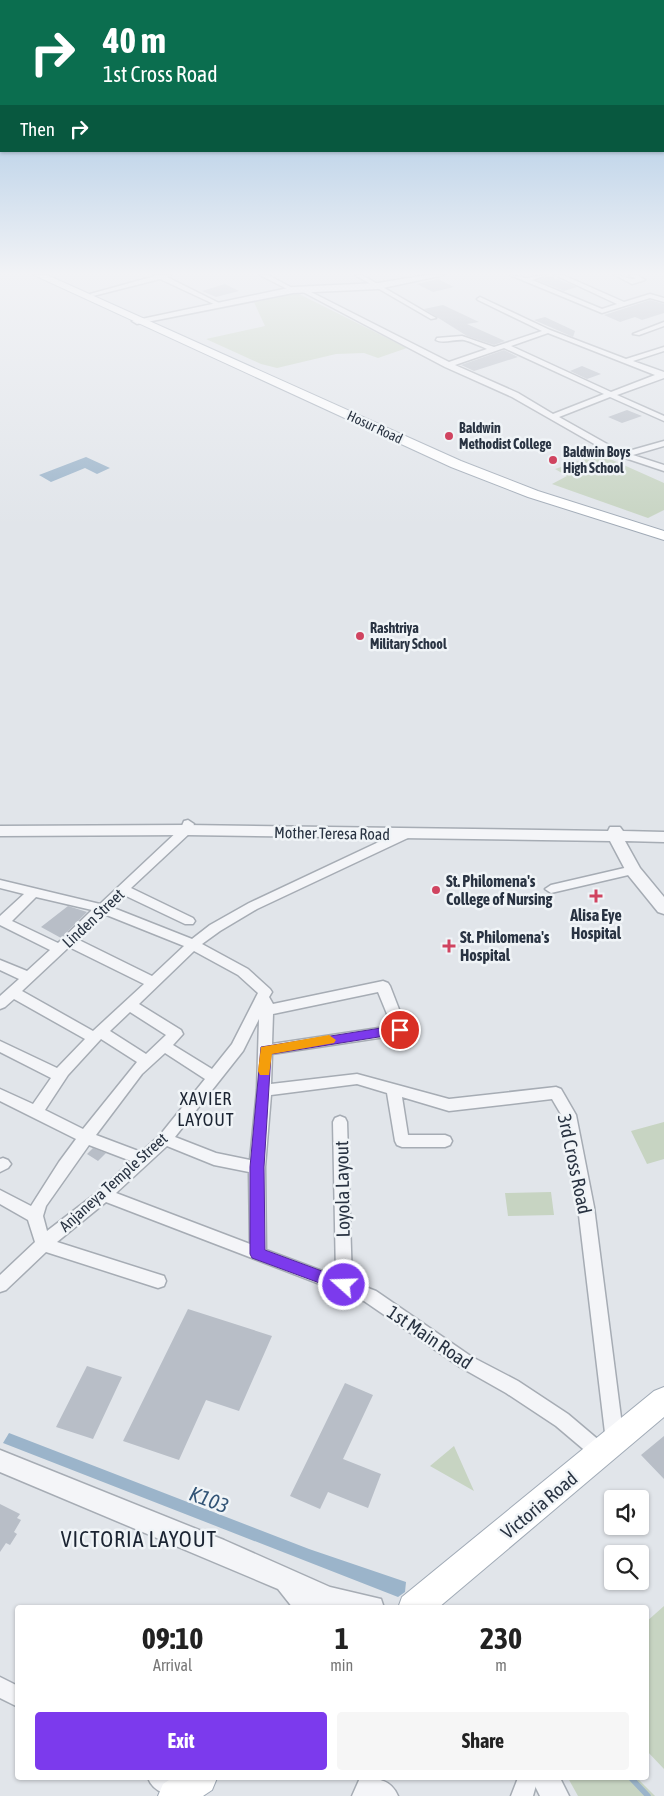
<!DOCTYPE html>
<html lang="en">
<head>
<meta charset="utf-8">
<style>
	:root { --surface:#fff; --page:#f6f6f6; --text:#222; --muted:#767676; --accent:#7c3aed }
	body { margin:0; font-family:"Asap Condensed",sans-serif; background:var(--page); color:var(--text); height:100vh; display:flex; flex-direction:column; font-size:19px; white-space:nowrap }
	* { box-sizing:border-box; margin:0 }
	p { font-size:16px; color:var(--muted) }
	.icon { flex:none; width:28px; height:28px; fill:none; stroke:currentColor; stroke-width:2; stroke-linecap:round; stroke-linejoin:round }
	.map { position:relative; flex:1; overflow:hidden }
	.sheet { position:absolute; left:15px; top:1605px; width:634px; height:175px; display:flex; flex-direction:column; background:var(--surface); border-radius:5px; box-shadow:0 1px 4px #0004 }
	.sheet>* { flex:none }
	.top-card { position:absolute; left:0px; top:0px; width:665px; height:152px; box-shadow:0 1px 4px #0004; background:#0b6e4f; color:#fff; overflow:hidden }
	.fabs { position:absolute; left:604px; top:1490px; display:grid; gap:10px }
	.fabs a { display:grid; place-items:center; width:45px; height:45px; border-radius:5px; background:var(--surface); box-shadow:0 1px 4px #0004; font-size:25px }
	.pin { position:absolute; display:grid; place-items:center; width:42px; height:42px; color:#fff; margin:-21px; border:2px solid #fff; border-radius:50%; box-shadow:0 1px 5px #0007 }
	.me { position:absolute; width:55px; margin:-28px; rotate:290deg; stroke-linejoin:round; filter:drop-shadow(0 0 4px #0008) }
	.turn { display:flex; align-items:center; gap:18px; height:105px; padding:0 20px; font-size:22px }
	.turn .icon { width:65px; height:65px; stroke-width:2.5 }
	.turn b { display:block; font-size:35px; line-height:42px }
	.then { display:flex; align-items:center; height:48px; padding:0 20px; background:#0003; gap:10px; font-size:19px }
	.eta { display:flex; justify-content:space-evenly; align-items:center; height:85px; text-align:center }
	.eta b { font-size:30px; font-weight:700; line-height:35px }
	.action { display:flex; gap:10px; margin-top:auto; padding:10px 20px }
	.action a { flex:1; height:58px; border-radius:5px; background:var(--accent); color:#fff; font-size:20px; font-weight:700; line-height:58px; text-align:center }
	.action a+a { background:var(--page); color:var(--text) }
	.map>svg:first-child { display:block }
	.green { fill:#c7d4c2 }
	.water { fill:#9bb4ca }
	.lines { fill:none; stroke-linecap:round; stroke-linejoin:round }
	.stream { stroke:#9bb4ca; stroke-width:5.5 }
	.building { fill:#b8bec7 }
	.minor-casing { stroke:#a6acb4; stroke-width:3 }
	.tertiary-casing { stroke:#a6acb4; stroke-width:3 }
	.primary-casing { stroke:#a0aab6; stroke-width:2 }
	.minor { fill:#f4f5f8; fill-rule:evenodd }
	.tertiary { fill:#f4f5f8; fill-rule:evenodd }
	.primary { fill:#fff; fill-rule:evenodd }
	.route { fill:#7c3aed; stroke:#51269a }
	.slow { fill:#f59e0b }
	.poi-dot { fill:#d04460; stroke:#f0f4f7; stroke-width:2 }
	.labels { text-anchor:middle; stroke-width:5; stroke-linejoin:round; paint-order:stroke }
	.far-street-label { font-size:14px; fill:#293342; stroke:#f0f4f7 }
	.far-poi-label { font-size:14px; font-weight:bold; fill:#293342; stroke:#f0f4f7; text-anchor:start }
	.street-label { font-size:16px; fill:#293342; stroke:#f0f4f7 }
	.poi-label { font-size:16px; font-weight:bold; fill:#293342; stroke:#f0f4f7; text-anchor:start }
	.neighbourhood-label { font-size:18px; letter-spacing:1px; fill:#1b2432; stroke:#f0f4f7 }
	.near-street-label { font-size:19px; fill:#293342; stroke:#f0f4f7 }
	.near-water-label { font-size:21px; font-style:italic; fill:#325476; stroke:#f0f4f7 }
	.near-quarter-label { font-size:22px; letter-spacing:1px; fill:#1b2432; stroke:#f0f4f7 }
</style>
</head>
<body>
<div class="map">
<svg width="664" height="1796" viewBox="0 0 664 1796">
	<rect width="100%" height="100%" fill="#e1e5ea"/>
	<path class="green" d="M290,293L299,294L407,348L378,358L364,353L336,354L277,368L261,364L206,339L265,326L253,300Z
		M599,454L664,483V510L648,518L552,484L567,476L555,469Z
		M664,1122V1159L647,1164L631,1131Z
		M551,1192L554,1215L508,1216L505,1193Z
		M454,1446L474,1491L430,1466Z
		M664,1606V1769L646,1750V1622Z
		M568,1778H637L655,1796H578Z"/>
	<path class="water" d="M86,457L110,468L97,474L85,468L51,482L39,475Z
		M9,1433L309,1549L406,1582L405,1592L398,1597L3,1443Z"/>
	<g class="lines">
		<path class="stream" d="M631,1778L648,1796"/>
	</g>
	<path class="building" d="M550,276L570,284L577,287L564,291L537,280Z
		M438,279L454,287L433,292L417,284Z
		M225,284L239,291L216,297L202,291Z
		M650,300L664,304V313L642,320L635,317L620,322L604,315Z
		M443,305L479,322L467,324L505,341L494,345L467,336L424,309Z
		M545,317L575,331L573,337L534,320Z
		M504,350L518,357L474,371L461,365Z
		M582,366L601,374L587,379L570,371Z
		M627,410L642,416L622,423L608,417Z
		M68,906L87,912L61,938L41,927Z
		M93,1148L106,1153L98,1161L87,1154Z
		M188,1309L272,1336L239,1411L206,1400L179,1460L123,1441Z
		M87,1366L122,1377L93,1439L56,1427Z
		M345,1383L373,1395L343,1459L381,1474L368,1508L328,1492L320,1509L290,1496Z
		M664,1436V1479L641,1455Z
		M0,1504L20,1514L17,1518L21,1520L14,1532L17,1534L10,1545L6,1543L0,1552Z"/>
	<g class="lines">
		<defs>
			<path id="minor" d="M154,275H171L167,277L223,305L218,306L160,279L93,296L90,294L155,276Z
				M260,275H268L296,290L291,291Z
				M355,275H362L436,318L431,319Z
				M510,275L526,278L546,275L532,280L602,309L617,304L555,275H563L624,302L650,294L664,298V302L650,298L602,313Z
				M615,275C622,275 629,280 636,279L629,275H637L645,280L632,284Z
				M303,290H307L449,362L487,349C480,346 472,342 464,340C455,339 443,344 436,340L437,338L462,336L494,347L542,331L478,300L477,299L480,297L550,330L626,359L664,347V351L633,361L664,372V378L617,395L664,416V421L610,397L559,417L616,449L625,452L664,441V446L633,455L664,465V471L610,453L512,397L445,367L303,292ZM548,333L655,375L611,392L511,346ZM504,348L604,394L553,414L518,393L455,365Z
				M664,322V326L639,335L633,334Z
				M188,820L194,824L190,833L131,888L193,918L195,921L193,924H185L124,895L111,907L192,939L210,925L249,903L402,831H410L412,834L410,837L257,909L220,931L202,944L248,969L270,989L272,992L269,997L273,1004L383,981L388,983L390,986L407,1030L405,1034L272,1054L271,1084L357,1074L449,1099L556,1087L561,1089L576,1115L594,1207L624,1441L621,1447L615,1449L609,1447L606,1441L578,1207L562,1116L552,1099L449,1111L402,1097L408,1135H445L450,1137L452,1141L450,1145L445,1147H402L397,1145L395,1141L387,1093L357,1084L271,1095L265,1167L266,1250L336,1276L333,1122L335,1118L340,1116L345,1118L347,1122L352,1282L376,1291L472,1357L518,1381L568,1414L607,1447L610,1453L607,1459L601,1462L595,1459L556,1426L506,1393L460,1367L364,1301L106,1202L57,1242L164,1276L166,1281L164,1286L158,1288L46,1252L6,1290L0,1292V1275L35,1242L28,1220L0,1204V1190L31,1206L59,1162L76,1139L0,1101V1089L33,1104L51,1078L0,1052V1041L57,1068L85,1039L14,999L5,1007L0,1009V996L19,979L0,970V960L27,971L50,950L0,925V916L24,894L0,888V880L100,904L181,828L184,821ZM36,897L92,910L58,943L12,921ZM104,914L184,946L152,976L77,939ZM69,947L144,984L93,1031L22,991ZM194,951L238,975L258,993L232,1044L212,1069L173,1045L183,1034L181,1030L139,1004ZM378,992L392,1026L272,1044L273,1014ZM130,1012L166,1035L146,1054L110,1031ZM259,1019L257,1090L250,1160L216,1153L175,1137L243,1051ZM101,1039L137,1062L83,1129L45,1110L68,1075ZM165,1053L205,1079L160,1135L141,1152L96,1135L142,1074ZM89,1145L131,1161L99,1191L47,1231L43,1216L46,1206ZM167,1146L214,1165L249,1172L250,1244L116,1193Z
				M633,866L639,870L637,873L551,893L545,889L551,885Z
				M3,1158L8,1160L11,1164L8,1168L0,1172V1159Z
				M0,1677L18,1686V1707L0,1698Z
				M148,1778C162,1776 183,1774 190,1790L187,1796C171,1796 154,1794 148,1778Z
				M360,1778C376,1778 391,1779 398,1796H352Z
				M518,1778H538L533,1796H511Z"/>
			<path id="tertiary" d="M427,275H444L378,289L293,293L137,324L132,321L293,287L378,283Z
				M186,825L608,831L610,827H620L623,831L664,832V842L625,841L640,868L664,897V914L658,912L628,875L610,841L186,835L0,836V826Z
				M0,1450L224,1540L330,1587L381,1599L384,1608H293L278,1589L0,1472Z
				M531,1778H560L569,1796H540Z"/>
			<path id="primary" d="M34,275H47L461,461L538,491L664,531V540L528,497L451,467Z
				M664,1387V1417L438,1608H398L402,1597L654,1391Z
				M172,1778H217L212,1790L203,1796H158L163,1784Z"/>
		</defs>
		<use href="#minor" class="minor-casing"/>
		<use href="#tertiary" class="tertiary-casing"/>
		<use href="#primary" class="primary-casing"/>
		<use href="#minor" class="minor"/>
		<use href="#tertiary" class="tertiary"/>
		<use href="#primary" class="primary"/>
	</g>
	<linearGradient id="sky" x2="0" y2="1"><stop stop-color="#89b4dc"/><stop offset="0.52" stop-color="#f2f3f6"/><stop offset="1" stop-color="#f2f3f6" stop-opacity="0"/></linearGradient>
	<rect width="664" height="526" fill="url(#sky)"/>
	<path class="route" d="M400,1025L406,1030L404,1033L271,1054L264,1167L265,1250L349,1281L351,1285L349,1290L344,1292L252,1258L250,1254V1167L261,1047Z"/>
	<path class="slow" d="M329,1035L336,1040L334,1043L272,1054L269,1075H260L258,1071L261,1047Z"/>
	<g class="poi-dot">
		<circle cx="449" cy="436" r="5"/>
		<circle cx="553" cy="460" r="5"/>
		<circle cx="360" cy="636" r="5"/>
		<circle cx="436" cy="890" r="5"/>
		<path d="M593.5 888.5h5v5h5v5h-5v5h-5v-5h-5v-5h5z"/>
		<path d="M446.5 938.5h5v5h5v5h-5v5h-5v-5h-5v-5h5z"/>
	</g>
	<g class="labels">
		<g class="far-street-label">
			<text transform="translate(375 427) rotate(25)" y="5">Hosur Road</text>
		</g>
		<g class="far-poi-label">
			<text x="459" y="433">Baldwin<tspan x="459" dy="16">Methodist College</tspan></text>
			<text x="563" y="457">Baldwin Boys<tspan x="563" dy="16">High School</tspan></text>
			<text x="370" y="633">Rashtriya<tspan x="370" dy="16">Military School</tspan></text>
		</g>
		<g class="street-label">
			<text transform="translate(332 833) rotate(1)" y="6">Mother Teresa Road</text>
			<text transform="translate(93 918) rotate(-43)" y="6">Linden Street</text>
			<text transform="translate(113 1182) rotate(-42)" y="6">Anjaneya Temple Street</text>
		</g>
		<g class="poi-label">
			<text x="446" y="887">St. Philomena's<tspan x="446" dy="18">College of Nursing</tspan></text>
			<text x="596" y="921" text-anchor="middle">Alisa Eye<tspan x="596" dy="18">Hospital</tspan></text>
			<text x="460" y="943">St. Philomena's<tspan x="460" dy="18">Hospital</tspan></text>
		</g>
		<g class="neighbourhood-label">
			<text x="206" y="1105">XAVIER<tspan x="206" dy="21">LAYOUT</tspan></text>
		</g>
		<g class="near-street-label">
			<text transform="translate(575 1164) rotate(78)" y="7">3rd Cross Road</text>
			<text transform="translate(342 1189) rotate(-91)" y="7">Loyola Layout</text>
			<text transform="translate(430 1337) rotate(34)" y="7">1st Main Road</text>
			<text transform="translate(539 1505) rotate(-40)" y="7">Victoria Road</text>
		</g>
		<g class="near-water-label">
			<text transform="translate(209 1500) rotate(21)" y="7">K103</text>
		</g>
		<g class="near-quarter-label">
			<text x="139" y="1547">VICTORIA LAYOUT</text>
		</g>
	</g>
</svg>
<div class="fabs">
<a><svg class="icon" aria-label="sound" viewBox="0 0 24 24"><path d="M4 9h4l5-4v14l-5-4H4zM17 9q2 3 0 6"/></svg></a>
<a><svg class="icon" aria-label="search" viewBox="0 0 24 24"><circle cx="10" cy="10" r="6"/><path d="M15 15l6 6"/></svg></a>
</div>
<div class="pin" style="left:400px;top:1030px;background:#d93025"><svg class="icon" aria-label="arrive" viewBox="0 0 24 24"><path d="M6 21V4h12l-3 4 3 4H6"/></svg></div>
<svg class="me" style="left:344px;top:1285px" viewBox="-20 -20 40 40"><circle r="17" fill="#7c3aed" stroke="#fff" stroke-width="3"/><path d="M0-11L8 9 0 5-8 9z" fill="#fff"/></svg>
<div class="top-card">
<div class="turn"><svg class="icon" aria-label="right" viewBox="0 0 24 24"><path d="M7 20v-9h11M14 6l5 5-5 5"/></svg><div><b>40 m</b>1st Cross Road</div></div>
<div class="then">Then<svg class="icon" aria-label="right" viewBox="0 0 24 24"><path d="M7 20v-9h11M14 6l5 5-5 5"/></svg></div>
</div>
<section class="sheet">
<div class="eta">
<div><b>09:10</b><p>Arrival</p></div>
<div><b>1</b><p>min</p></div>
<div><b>230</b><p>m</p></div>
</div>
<div class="action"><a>Exit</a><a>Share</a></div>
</section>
</div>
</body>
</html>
